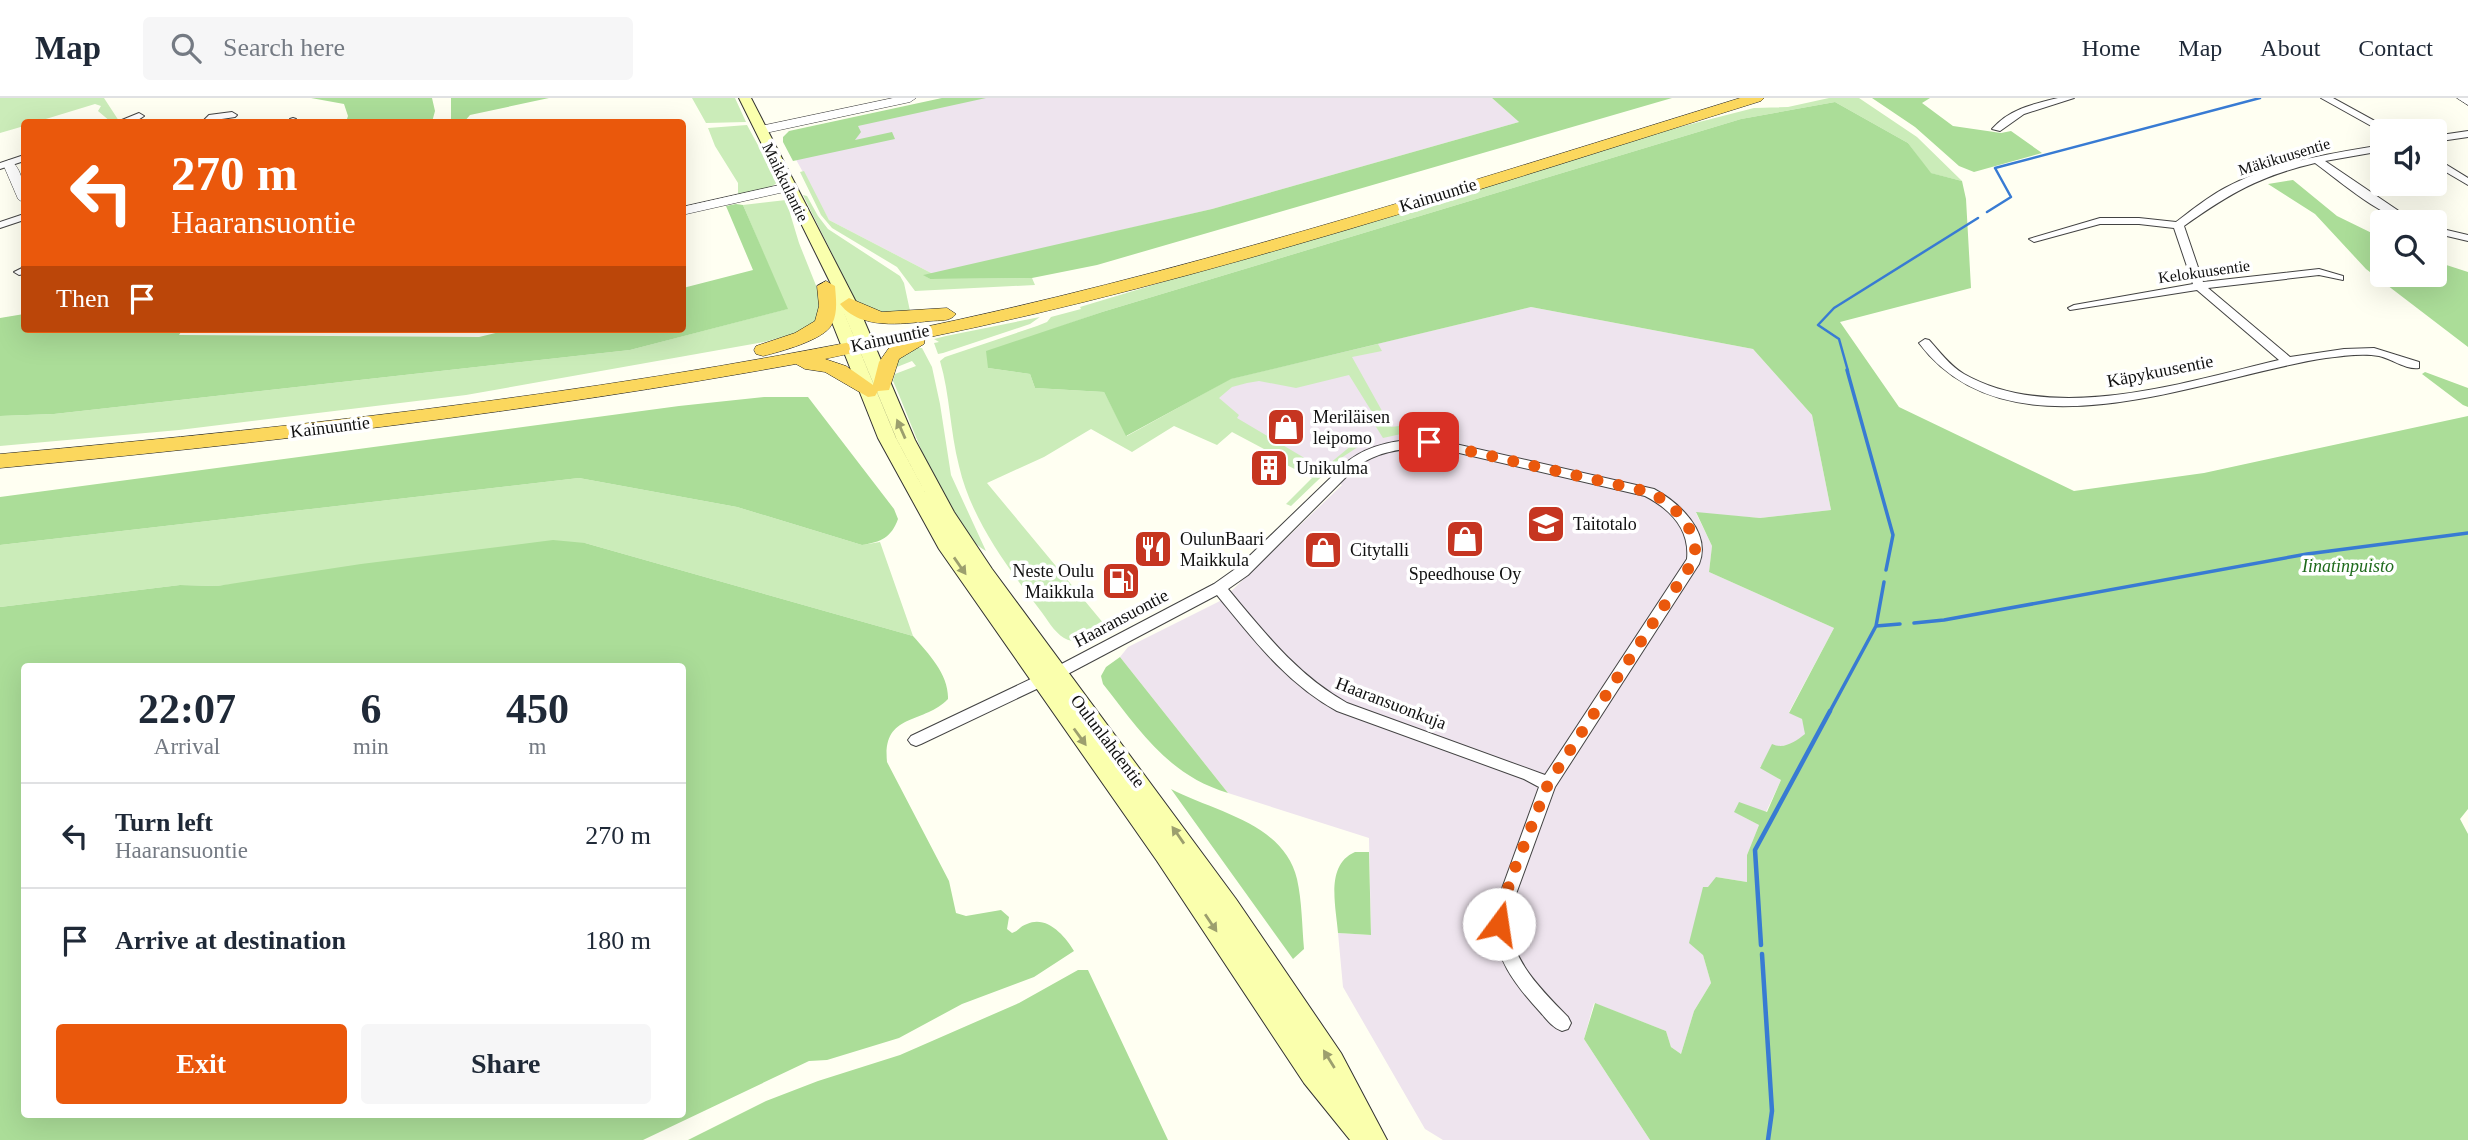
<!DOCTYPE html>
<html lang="en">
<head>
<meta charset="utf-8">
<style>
	:root { --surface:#fff; --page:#f6f6f7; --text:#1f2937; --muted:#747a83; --line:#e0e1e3; --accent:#ea580c }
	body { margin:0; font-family:"Times New Roman",serif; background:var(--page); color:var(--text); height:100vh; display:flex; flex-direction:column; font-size:26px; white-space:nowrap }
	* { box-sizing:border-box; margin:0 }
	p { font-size:23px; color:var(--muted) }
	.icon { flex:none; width:38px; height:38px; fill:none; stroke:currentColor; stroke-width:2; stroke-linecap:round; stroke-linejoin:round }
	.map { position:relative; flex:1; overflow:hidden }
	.side { position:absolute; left:21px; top:565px; width:665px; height:455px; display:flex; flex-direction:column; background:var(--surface); border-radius:7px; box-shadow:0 7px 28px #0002 }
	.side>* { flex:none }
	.banner { position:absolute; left:21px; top:21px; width:665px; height:214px; border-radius:7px; box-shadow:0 7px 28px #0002; background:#ea580c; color:#fff; overflow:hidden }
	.buttons { position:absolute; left:2370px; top:21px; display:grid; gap:14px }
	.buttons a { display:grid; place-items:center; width:77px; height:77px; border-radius:7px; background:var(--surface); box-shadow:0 7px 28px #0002; font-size:35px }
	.pin { position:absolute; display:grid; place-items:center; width:60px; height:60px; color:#fff; margin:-30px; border-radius:14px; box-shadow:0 4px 10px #0006 }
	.me { position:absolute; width:77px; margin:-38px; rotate:14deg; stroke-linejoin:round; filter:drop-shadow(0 0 5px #0008) }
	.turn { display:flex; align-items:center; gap:24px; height:147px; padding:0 35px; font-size:32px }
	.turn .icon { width:91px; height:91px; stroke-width:2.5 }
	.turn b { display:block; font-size:49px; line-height:60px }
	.then { display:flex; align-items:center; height:66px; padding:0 35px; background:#0003; gap:14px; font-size:26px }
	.eta { display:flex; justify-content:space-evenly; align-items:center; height:119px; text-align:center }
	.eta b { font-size:42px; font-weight:700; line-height:49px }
	.button { display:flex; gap:14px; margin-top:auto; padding:14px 35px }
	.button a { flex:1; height:80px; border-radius:7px; background:var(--accent); color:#fff; font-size:28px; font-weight:700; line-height:80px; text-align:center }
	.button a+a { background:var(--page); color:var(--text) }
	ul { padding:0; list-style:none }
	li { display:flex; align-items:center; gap:21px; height:105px; padding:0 35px; border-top:2px solid var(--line) }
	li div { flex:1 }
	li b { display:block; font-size:26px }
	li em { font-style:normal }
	header { display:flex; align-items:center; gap:42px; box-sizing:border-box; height:98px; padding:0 35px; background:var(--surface); border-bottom:2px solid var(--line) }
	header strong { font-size:33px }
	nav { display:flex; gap:38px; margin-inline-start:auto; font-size:24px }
	.search { width:490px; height:63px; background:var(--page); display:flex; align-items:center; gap:18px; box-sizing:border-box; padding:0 24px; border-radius:7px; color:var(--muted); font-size:26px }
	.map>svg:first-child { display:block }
	.industrial { fill:#eee4ee }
	.green { fill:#cbecb9 }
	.forest { fill:#abdd98; fill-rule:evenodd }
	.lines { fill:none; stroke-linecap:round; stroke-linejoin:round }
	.stream-far2 { stroke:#387bd3; stroke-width:2.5 }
	.stream-far1 { stroke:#387bd3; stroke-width:3.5 }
	.stream { stroke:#387bd3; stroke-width:4.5 }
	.minor-casing { stroke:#434343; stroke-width:2 }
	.tertiary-casing { stroke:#434343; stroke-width:1 }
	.secondary-casing { stroke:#323232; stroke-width:2 }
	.trunk-casing { stroke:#212121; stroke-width:1 }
	.minor { fill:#fff; fill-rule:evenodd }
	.tertiary { fill:#fff; fill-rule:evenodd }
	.secondary { fill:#faffad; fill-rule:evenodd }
	.trunk { fill:#fbd75d; fill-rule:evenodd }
	.oneway { fill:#9c9f6e }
	.route { stroke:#ea580c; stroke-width:12; stroke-dasharray:0 21.6 }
	.labels { text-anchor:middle; stroke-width:7; stroke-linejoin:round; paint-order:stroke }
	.far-street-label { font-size:16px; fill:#101010; stroke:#fff }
	.street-label { font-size:18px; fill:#101010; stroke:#fff }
	.poi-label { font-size:18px; fill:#101010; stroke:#fff; text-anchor:start }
	.park-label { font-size:18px; font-style:italic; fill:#1f6b1c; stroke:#fff }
</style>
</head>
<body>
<header>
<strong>Map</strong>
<div class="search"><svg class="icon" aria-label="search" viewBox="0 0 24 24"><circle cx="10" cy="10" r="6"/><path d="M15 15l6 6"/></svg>Search here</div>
<nav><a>Home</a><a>Map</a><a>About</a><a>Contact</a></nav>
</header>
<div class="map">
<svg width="2468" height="1042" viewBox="0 0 2468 1042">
	<rect width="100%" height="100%" fill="#fffff2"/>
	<path class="industrial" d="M942,0H1492L1519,24L1212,111L933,176L829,122L787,45Z
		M1531,209L1753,251L1812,317L1831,412L1760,420L1696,415L1712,448L1709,474L1834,530L1789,614L1802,621L1806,636L1793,646L1777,649L1760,669L1781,682L1766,714L1739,705L1735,714L1759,727L1747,757V784L1716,779L1703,857L1711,885L1694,913L1681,956L1671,949L1666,933L1594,905L1584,941L1650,1042H1443L1425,1031L1343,889L1338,835L1371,837L1369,740L1228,695L1120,559L1128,549L1222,502L1342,387L1194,302L1230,281Z"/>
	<path class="green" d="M0,0H104L119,23L111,24L98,13L101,8L95,6L36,24H24V28L0,35Z
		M692,0H735L746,24L706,25Z
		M1829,0H1859L1917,39L1962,83L1930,75L1908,45L1835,4L1741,21L1102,214L1045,234L988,270L1030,276L1035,290L1104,294L1127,338L1230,281L1378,246L1382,253L1352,259L1391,329L1399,328L1401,336L1383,340L1373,324L1372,314L1349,277L1296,290L1259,283L1247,285L1232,289L1219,300L1239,317L1237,320L1323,371L1358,342L1364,345L1341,360L1291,408L1286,406L1312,380L1279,363L1281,360L1232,334L1217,347L1174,328L1132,354L1091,331L1044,359L987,385L1109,532C1095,540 1080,549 1064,540C1054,534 1047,521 1040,512C1008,470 971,421 959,368C950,333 950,297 940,263L945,259L1037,228L1047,224L1051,219L1081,211L1080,209L1664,33L1754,10L1788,9Z
		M747,27L778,84L768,91L738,98V85L715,48L708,30Z
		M804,73L829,122L933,176L924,177L930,181L1032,180L1035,187L915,193L897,169L832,130L821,117L800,74Z
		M803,97L807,98L818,118L828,131L900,178L904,185L910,213L885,216L858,208Z
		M786,102L799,145L823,205L817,223L800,234L764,244L466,297L179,332L0,348V318L54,316L630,252L787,211L743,107Z
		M1040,219L1030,226L943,255L938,256L934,245L939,244L934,241L946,238Z
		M916,250H922L932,269L940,306L951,377L986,453C947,432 912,325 893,283L895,276L916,268L912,263L892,271L891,265Z
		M579,380L737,409L862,447L880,444L913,538L585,445L217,488L180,487L0,509V447Z"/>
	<path class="forest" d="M311,0H432L435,13L432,24H346L348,18L344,6Z
		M451,0H549L470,17L464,24H451Z
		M942,0H986L858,28L861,34L855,42L892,34L895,41L793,63L783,44V39L789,33Z
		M1492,0H1672L1097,167L1032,180L930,181L923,177L1212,111L1519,24Z
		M1872,0H1930L1922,5L1953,28L2001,35L2011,33L2042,55L1974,74L1959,68L1915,29Z
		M1835,4L1908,45L1931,75L1962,83L1966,101L1971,190L1840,224L1899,309L2074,393L2204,375L2468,318V711L2460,721L2468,736V1042H1650L1584,941L1595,905L1666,933L1671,949L1681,956L1694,913L1711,885L1703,857L1689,845L1703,789H1708L1716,779L1747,784V757L1759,727L1734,714L1739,704L1767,714L1781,682L1760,670L1772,646C1784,652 1796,643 1805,636L1802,621L1789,615L1834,530L1709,474L1712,448L1696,414L1760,420L1831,412L1812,317L1753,251L1531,209L1231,281L1126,338L1104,294L1035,290L1030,276L988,270L986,253L1102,214L1741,21Z
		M2293,82L2337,118L2382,140V177H2434V163L2468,174V249L2366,171L2315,116L2268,86Z
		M736,106L743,107L788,211L630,252L54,316L0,318V220L24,216V231H183L179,237L479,239L512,231H682L683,190L753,172L726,108Z
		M2425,274L2468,290V309L2463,307L2422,276Z
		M764,299H808L894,411L898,421C891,440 881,444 862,447L737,409L579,380L0,447V399L679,308Z
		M553,442L585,445L913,538C929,556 949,577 948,601C923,627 882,614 887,664L949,783L956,815L966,818L1001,812L1009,819L1007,831L1012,835C1019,833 1020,828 1027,826C1047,817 1065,838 1074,853L1034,879L962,906L899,940L827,962L809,963L643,1042H0V509L180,487L217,488L361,466ZM24,569H682V1017H24Z
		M1120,559L1228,695C1168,677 1140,633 1103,586L1101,578L1106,569Z
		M1171,691C1215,714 1284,725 1297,781C1302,803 1302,828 1304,851L1293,861Z
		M1355,754H1369L1371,837L1338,835C1336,808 1325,767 1355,754Z
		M1078,872H1088L1168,1042H688L766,1003L818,983L900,957L1019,905Z"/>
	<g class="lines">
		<path class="stream-far2" d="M1987,114L2011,99L1995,70L2260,0
			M1848,273L1839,241L1818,227L1834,210L1978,120"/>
		<path class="stream-far1" d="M1847,272L1893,437L1886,472
			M1914,525L1944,522L2307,456L2468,435
			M1876,528L1884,484
			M1829,615L1876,528L1900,526"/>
		<path class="stream" d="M1761,847L1755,752L1830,613
			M1762,856L1772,1013L1768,1042"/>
		<defs>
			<path id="minor" d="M2058,0H2074L2024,16L2000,33L1992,31C2009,11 2033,6 2058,0Z
				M2321,0H2333L2393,33L2382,34Z
				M232,14L237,17L235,19L215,22L212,24H202L209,17Z
				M139,15L144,18C137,24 126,25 117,24Z
				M293,20L296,21L298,24H289L290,21Z
				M2468,33V39L2434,44V38Z
				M2382,47V53L2325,63L2415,124C2386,124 2340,83 2315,65C2260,78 2229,96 2184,128L2203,184L2319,171L2343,178V182L2319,177L2208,190L2290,259L2344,251L2374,250L2419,264V270C2406,272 2392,261 2379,258C2362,255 2343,258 2326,260C2206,278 2010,367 1919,245L1925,241L1929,242C1940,254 1950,268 1964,276C2054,327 2185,284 2279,262L2197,192L2070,212L2068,210L2074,207L2193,186L2174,130L2139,126H2100L2034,144L2029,141L2100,120H2139L2176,124C2192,112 2208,99 2225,90C2273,64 2329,56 2382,47Z
				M24,57V63L0,71V65Z
				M2434,59L2468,80V87L2434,67Z
				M24,116V122L0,130V124Z
				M2434,129L2468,137V143L2434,135Z
				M24,169V176L19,177L14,174Z
				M1429,340L1654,391C1678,404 1712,434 1699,466L1555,689L1508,818C1510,862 1539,889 1568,919L1571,925L1568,931L1562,933C1553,930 1547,922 1541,915C1515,887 1493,858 1492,818L1539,689L1524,681L1337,613C1286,585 1253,541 1217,497L1062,579L921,646L916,648L911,646L908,642L911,638L1052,571L1214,486L1238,469L1348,363C1372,345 1400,342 1429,340ZM1429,348L1645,398C1670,411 1690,431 1687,461L1545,677L1347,605C1297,577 1264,534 1228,491L1248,477L1356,369C1378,353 1402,351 1429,348Z"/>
			<path id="tertiary" d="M893,0H916L910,4L761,36L755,32L761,28Z
				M2457,0H2468V7Z
				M9,62C23,69 24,91 24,105L18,101L3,66Z
				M788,85L793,86V92L682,117V109Z"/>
			<path id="secondary" d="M739,0H751L857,206L915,342L954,414L992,471L1236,801L1341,955L1387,1042H1350L1304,985L1157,763L939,451L878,340L818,189L821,186H831ZM837,198L897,342L932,407L896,340Z"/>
			<path id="trunk" d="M1740,0H1764L1761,3C1485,89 1209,182 925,240L924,246L899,261L889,292L878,293L875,298L868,299L825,274L805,271L796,266C532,314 267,345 0,370V356C321,327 642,291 957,222C1222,164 1481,80 1740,0ZM891,247L879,264L873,287L846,268L825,261Z
				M826,183L835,188C836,201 838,214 832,226C825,242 779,254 763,258L756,256L754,252L756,248L795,235L815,223L819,208L817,188Z
				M849,200L882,214L947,210L956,216C950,224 940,222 930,223C902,226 860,232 840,206Z"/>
		</defs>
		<use href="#minor" class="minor-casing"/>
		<use href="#tertiary" class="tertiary-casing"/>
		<use href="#secondary" class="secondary-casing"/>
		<use href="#trunk" class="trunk-casing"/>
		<use href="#minor" class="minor"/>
		<use href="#tertiary" class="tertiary"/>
		<use href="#secondary" class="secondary"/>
		<use href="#trunk" class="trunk"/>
	</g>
	<defs><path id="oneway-solid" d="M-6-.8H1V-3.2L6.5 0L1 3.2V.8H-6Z" transform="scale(1.75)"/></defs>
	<g class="oneway">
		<use href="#oneway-solid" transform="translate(901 331) rotate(-114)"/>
		<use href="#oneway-solid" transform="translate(960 468) rotate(55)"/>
		<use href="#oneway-solid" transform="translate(1080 639) rotate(54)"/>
		<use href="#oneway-solid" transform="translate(1178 737) rotate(-125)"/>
		<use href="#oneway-solid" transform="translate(1211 825) rotate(56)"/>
		<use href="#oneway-solid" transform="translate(1329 961) rotate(-122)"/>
	</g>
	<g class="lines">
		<path class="route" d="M1429,344L1649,394C1673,405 1701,433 1694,462L1548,686L1510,783L1499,826"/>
	</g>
	<defs>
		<symbol id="shop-square" viewBox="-11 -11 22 22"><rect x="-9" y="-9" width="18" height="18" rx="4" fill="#c63521" stroke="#fff"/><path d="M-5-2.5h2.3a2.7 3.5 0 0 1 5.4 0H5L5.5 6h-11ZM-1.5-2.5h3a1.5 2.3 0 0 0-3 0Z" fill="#fff"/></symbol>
		<symbol id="building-square" viewBox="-11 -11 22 22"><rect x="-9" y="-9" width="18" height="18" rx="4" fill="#c63521" stroke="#fff"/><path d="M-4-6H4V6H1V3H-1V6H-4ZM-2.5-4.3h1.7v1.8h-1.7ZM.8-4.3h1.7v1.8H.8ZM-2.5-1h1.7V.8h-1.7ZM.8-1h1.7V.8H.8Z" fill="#fff"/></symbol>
		<symbol id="school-square" viewBox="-11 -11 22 22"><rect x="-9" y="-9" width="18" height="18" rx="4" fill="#c63521" stroke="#fff"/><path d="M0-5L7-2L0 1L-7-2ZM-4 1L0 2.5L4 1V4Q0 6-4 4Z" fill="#fff"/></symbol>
		<symbol id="restaurant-square" viewBox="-11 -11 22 22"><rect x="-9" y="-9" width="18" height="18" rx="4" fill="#c63521" stroke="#fff"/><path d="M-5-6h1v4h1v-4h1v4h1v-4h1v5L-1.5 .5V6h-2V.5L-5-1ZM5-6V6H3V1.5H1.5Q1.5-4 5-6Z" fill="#fff"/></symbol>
		<symbol id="fuel-square" viewBox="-11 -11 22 22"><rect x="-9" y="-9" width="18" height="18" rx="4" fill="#c63521" stroke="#fff"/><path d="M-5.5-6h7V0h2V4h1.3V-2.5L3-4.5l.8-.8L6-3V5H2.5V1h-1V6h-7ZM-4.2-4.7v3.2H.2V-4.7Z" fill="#fff"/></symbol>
	</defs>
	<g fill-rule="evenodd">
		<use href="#shop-square" x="1264" y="307" width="44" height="44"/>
		<use href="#building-square" x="1247" y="348" width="44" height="44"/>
		<use href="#school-square" x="1524" y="404" width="44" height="44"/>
		<use href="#shop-square" x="1443" y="419" width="44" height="44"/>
		<use href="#restaurant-square" x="1131" y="429" width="44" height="44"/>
		<use href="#shop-square" x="1301" y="430" width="44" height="44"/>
		<use href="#fuel-square" x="1099" y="461" width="44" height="44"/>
	</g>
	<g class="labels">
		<g class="far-street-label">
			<text transform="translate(2284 58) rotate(-17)" y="6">Mäkikuusentie</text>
			<text transform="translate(786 84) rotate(64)" y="6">Maikkulantie</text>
			<text transform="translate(2204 173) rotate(-8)" y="6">Kelokuusentie</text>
		</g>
		<g class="street-label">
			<text transform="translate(1438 97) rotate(-17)" y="6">Kainuuntie</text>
			<text transform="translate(890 240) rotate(-12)" y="6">Kainuuntie</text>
			<text transform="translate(2160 273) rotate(-11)" y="6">Käpykuusentie</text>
			<text transform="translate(330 329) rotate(-7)" y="6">Kainuuntie</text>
			<text transform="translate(1121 520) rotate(-28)" y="6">Haaransuontie</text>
			<text transform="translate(1391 605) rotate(21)" y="6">Haaransuonkuja</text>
			<text transform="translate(1108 643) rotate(53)" y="6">Oulunlahdentie</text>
		</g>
		<g class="poi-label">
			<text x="1313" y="325">Meriläisen<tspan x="1313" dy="21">leipomo</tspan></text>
			<text x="1296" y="376">Unikulma</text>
			<text x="1573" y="432">Taitotalo</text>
			<text x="1180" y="447">OulunBaari<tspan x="1180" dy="21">Maikkula</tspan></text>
			<text x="1350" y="458">Citytalli</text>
			<text x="1094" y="479" text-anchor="end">Neste Oulu<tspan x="1094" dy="21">Maikkula</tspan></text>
			<text x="1465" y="482" text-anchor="middle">Speedhouse Oy</text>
		</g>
		<g class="park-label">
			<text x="2348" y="474">Iinatinpuisto</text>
		</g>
	</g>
</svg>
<div class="buttons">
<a><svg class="icon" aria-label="sound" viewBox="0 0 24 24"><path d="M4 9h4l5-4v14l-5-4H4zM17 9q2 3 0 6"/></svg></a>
<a><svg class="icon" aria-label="search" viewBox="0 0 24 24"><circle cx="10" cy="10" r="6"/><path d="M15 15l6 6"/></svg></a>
</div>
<div class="pin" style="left:1429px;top:344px;background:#d93025"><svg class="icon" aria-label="arrive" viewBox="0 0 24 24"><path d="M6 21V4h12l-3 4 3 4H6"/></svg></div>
<svg class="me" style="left:1499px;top:826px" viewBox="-20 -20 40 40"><circle r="19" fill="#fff"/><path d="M0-13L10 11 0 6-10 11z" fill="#ea580c"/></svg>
<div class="banner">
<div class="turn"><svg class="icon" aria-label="left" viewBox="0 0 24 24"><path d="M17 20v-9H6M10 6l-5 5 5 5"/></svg><div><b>270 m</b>Haaransuontie</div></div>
<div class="then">Then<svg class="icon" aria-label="arrive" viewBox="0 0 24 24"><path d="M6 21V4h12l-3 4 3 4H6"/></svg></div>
</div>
<section class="side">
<div class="eta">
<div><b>22:07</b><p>Arrival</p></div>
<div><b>6</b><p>min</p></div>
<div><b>450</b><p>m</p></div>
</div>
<ul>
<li><svg class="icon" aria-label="left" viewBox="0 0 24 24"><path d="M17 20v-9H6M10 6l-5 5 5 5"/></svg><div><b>Turn left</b><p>Haaransuontie</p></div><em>270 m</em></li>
<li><svg class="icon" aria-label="arrive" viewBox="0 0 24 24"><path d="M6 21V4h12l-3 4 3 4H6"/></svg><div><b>Arrive at destination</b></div><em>180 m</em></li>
</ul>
<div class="button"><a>Exit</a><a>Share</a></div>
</section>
</div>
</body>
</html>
